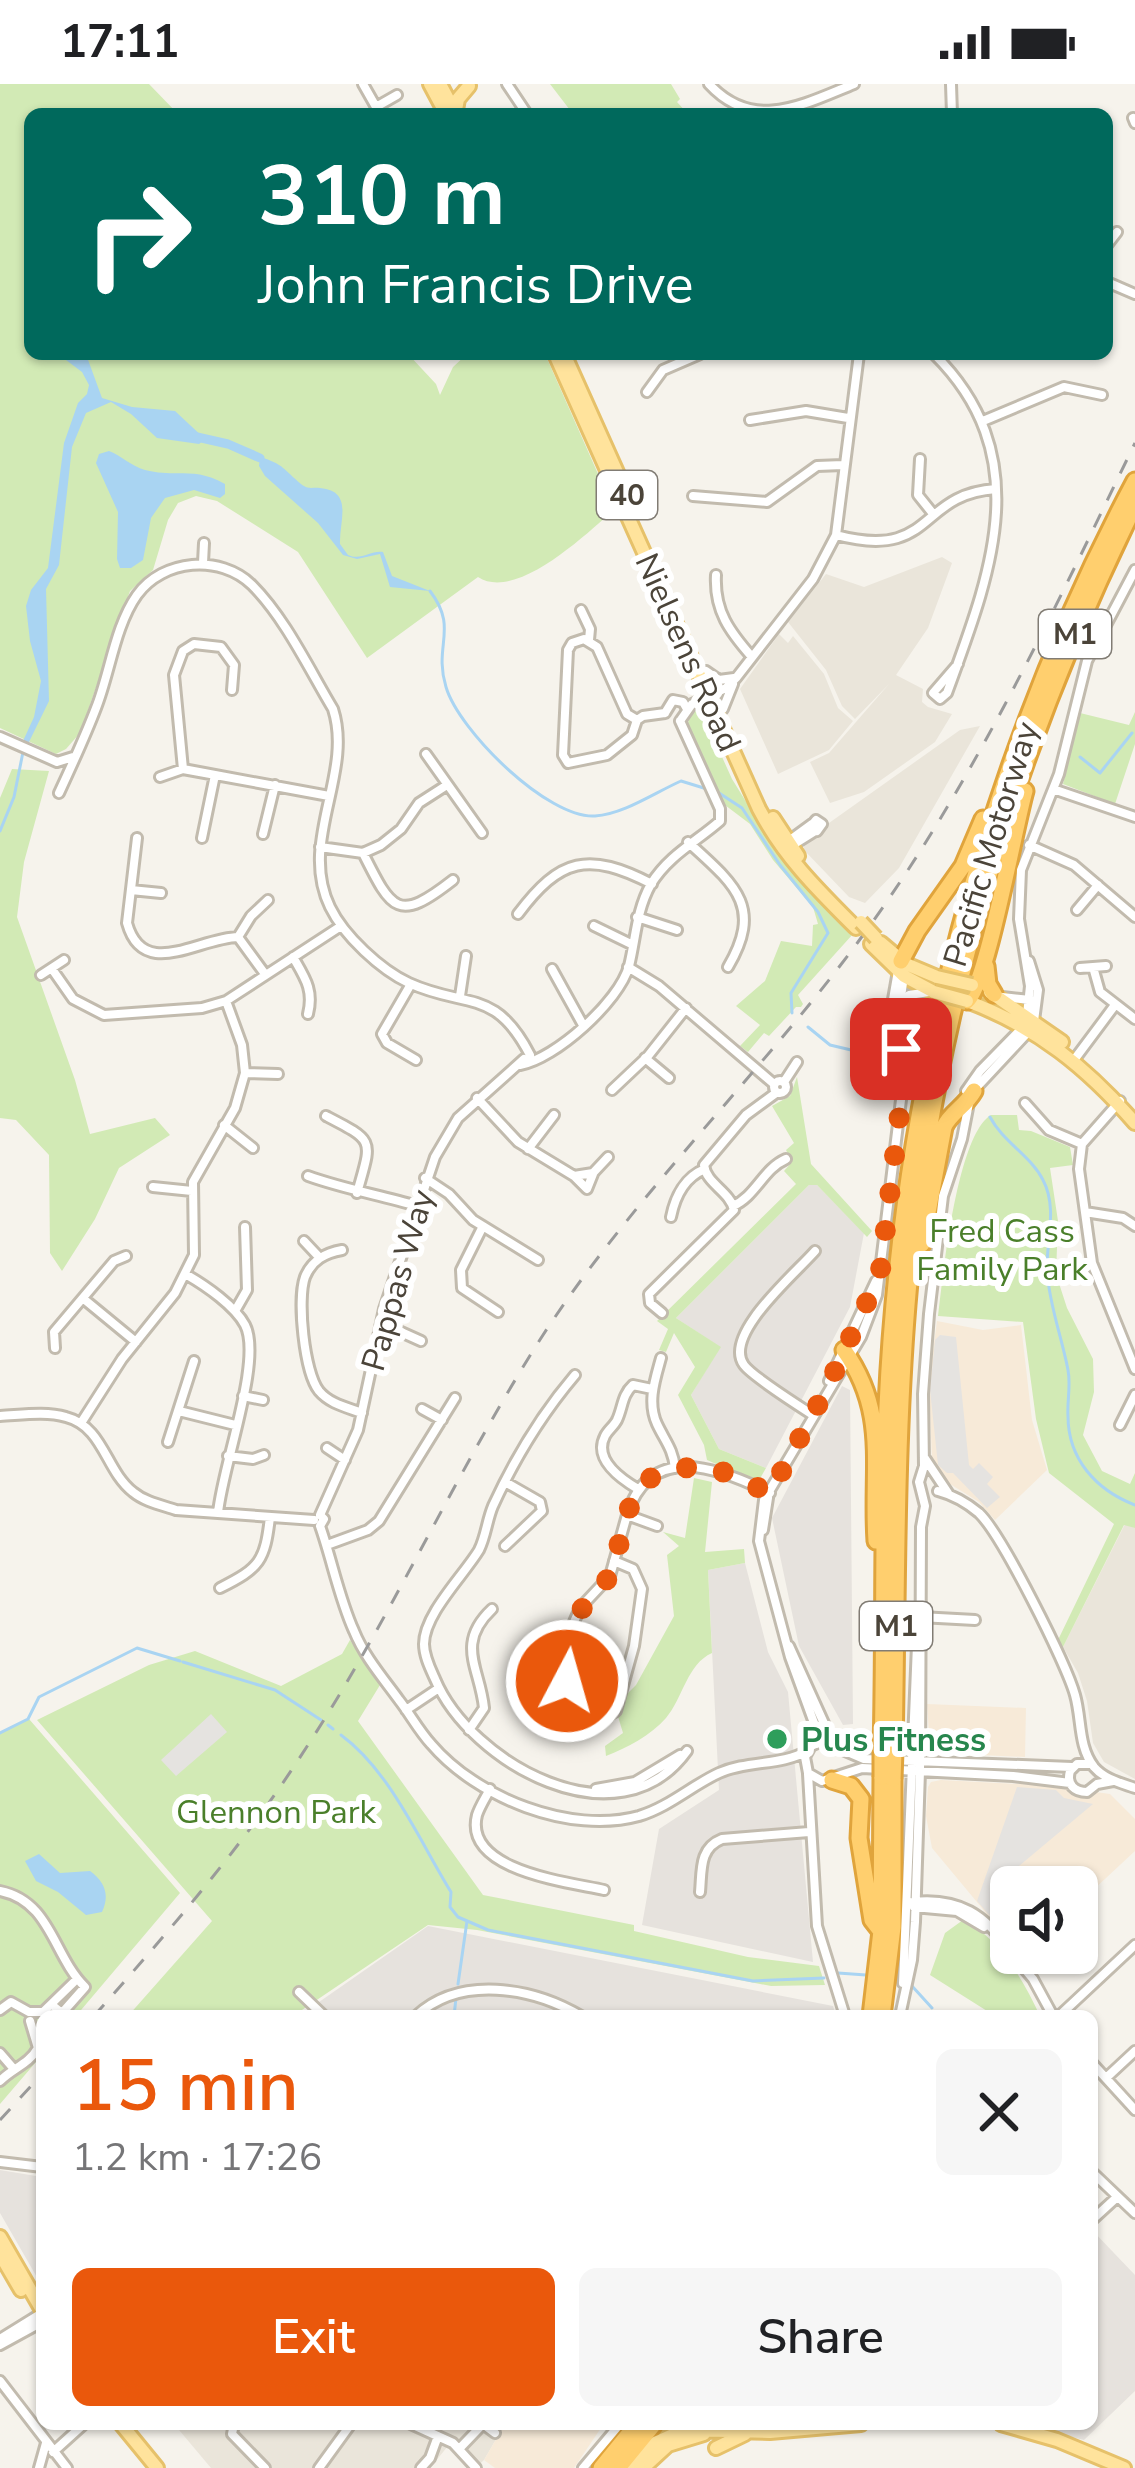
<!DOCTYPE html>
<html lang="en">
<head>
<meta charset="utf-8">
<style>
	:root { --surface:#fff; --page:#f6f6f6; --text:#202124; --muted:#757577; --accent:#ea580c }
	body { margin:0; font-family:"Nunito Sans",sans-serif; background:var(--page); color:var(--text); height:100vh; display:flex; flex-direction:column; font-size:45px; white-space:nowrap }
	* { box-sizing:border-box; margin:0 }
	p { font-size:39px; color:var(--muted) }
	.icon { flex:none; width:66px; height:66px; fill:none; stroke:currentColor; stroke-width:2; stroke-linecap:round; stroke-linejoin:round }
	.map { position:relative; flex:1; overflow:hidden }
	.side { position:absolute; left:36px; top:1926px; width:1062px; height:420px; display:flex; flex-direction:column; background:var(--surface); border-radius:18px; box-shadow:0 3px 9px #0004 }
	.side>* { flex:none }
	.hud { position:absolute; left:24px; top:24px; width:1089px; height:252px; border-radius:18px; box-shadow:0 3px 9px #0004; background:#00695c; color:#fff; overflow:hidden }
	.buttons { position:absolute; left:990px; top:1782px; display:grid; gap:24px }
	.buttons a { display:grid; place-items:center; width:108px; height:108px; border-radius:18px; background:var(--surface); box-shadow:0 3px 9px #0004; font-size:60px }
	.pin { position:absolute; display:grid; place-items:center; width:102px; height:102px; color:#fff; margin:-51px; border-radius:24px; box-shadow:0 6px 18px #0006 }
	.me { position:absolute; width:132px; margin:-66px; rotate:6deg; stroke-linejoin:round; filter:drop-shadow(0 0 9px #0008) }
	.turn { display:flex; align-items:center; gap:42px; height:252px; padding:0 36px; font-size:54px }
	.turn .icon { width:156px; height:156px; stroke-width:2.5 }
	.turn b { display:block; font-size:84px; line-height:102px }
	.round { display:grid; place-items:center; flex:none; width:126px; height:126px; border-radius:18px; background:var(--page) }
	.summary { display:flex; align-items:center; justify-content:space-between; height:204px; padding:0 36px }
	h1 { font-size:72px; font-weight:600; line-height:90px; color:var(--accent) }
	.button { display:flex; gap:24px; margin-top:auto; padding:24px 36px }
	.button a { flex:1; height:138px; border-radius:18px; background:var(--accent); color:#fff; font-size:48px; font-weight:600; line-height:138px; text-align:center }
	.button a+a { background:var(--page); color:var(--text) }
	.status { display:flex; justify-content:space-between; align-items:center; height:84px; padding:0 60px; background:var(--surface); direction:ltr }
	.status svg { height:33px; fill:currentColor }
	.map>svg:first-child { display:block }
	.residential { fill:#eae5da }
	.commercial { fill:#f7ead8 }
	.industrial { fill:#e6e2dd }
	.green { fill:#d2eab5 }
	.parking { fill:#e5e3e0 }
	.water { fill:#a9d4f2 }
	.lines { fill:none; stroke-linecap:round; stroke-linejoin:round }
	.stream { stroke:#a9d4f2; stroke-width:3 }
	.river { stroke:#a9d4f2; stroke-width:9 }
	.minor-casing { stroke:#c2bbae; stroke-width:14 }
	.major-casing { stroke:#e6c16a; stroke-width:18 }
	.highway-casing { stroke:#e0a43c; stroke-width:21 }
	.minor { stroke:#fff; stroke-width:8 }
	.major { stroke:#ffe39c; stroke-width:12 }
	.highway { stroke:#ffcf6e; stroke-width:15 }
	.rail { stroke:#9a9a9a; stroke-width:3; stroke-dasharray:15 15; stroke-linecap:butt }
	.major-bridge-casing { stroke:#e6c16a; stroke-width:18; stroke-linecap:butt }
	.highway-bridge-casing { stroke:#e0a43c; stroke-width:21; stroke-linecap:butt }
	.major-bridge { stroke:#ffe39c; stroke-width:12 }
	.highway-bridge { stroke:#ffcf6e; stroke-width:15 }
	.route { stroke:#ea580c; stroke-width:21; stroke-dasharray:0 37.8 }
	.leisure-dot { fill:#2e9e5b; stroke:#fff; stroke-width:4.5 }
	.labels { text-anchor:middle; stroke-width:12; stroke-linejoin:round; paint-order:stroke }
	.shield { fill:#fff; stroke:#817c74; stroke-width:3 }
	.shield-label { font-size:30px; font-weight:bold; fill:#4b4439 }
	.street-label { font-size:33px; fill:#4b4439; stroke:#fff }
	.park-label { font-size:33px; fill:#4a7f2a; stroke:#fff }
	.leisure-label { font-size:33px; font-weight:bold; fill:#27864d; stroke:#fff; text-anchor:start }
</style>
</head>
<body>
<div class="status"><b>17:11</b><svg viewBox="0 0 49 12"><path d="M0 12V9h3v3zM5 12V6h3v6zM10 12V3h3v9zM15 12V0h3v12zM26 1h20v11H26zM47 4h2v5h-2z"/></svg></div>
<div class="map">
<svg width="1135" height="2384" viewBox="0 0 1135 2384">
	<rect width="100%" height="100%" fill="#f6f3ec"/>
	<path class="residential" d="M942,473L952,479L928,544L896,591L923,605L922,618L928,623L952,630L935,658L864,708L830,719L810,678L829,669L889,600L855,635L842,622L826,586L788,538L826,490L864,503Z
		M779,550L788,559L793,552L824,590L838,624L853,637L829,666L778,690L740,605Z
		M980,642L899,784L865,819L849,813L804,766V761L821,750L829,739L960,646Z
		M1125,1440L1135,1444V1695L1104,1678L1093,1659L1087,1617L1078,1589L1063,1563Z
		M174,2340H505L484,2376L475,2384L448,2362L430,2384H211Z"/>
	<path class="commercial" d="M937,1237L983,1246L1021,1241L1032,1336L1047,1386L995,1436L979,1418L950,1400L932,1377L929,1297Z
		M927,1620L1026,1624L1025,1673L936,1669L930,1664Z
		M941,1696L1060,1702L1087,1714L1096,1708L1110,1710L1135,1735V1767L1077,1821V1803H1011V1859L932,1764L926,1732L928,1703L931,1698Z
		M505,2340H602L603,2341L574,2384H495L484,2376Z"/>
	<path class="industrial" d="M809,1101H817L864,1149L850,1223L766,1384L719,1365L691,1311L720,1263L676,1234Z
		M842,1302L850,1306L853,1640L843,1641L799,1562L772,1434Z
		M745,1479L768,1568L788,1608L813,1878L642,1841L659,1745L719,1706L708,1486Z
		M428,1842L833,1922L836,1932H299Z
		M0,2086L42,2093V2202L0,2129Z
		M1092,2146L1135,2191V2307L1084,2356L1020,2340H1092Z"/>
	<path class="green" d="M0,0H149L178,30H30V270H408L436,300L440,311L453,283L467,270H545L614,426C586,450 516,518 478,493L367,574L298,468L217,417L196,412L178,419L168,436L153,486L130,507L80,649L66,665L56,670L0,644Z
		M550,0H671L680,15L677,18L688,30H573Z
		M700,624L732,695L779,771L853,850L798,911L803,920L801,923H796L769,952L764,949L748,968L740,962L760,941L736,922L765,897L781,857L812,862L813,841L818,840L813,823L773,776L750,740L721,718L687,641L693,625Z
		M1135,628V660L1115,720L1063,700L1080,629L1129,641Z
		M12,685L49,687L24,778L17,833L75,996L90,1050L155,1034L170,1051L119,1084L95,1135L62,1187L50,1169L49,1071L16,1036L0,1034V714Z
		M797,993L811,1080L872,1147L867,1153L817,1101H809L676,1234L721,1263L691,1311L719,1365L766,1384L758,1398L707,1376L704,1361L678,1311L695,1283L674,1249L666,1268L659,1266L668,1245L657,1237L796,1100L784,1087L792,1078L786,1066L794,1059L772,1022L790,1012Z
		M991,1031H1017L1019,1046L1031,1047L1070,1063L1073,1081L1050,1084L1058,1137L1056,1190L1067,1224L1093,1275L1094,1308L1083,1351L1102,1387L1130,1400L1135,1389V1444L1124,1441L1063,1563L1058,1556L1114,1440L1049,1389L1036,1335L1023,1238L938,1232C943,1191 957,1051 991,1031Z
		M694,1394L712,1398L705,1468L744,1465L745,1479L708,1486L712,1569C687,1580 683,1614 666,1634C651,1651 627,1664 606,1672L605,1662L623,1649L617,1629L624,1613L636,1601L674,1532L667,1471L679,1462L663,1448L685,1454Z
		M350,1556L380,1601L358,1637L483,1811L634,1841V1847L748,1873L819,1882L825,1901L771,1902L477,1846L428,1841L293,1932H128L212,1837L37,1636L149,1581L195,1567L281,1602L342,1570Z
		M29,1635L180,1809L76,1932H42V1971L0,2020V1649Z
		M963,1836C999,1853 1024,1897 1040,1932H995L930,1891L945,1849Z"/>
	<path class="parking" d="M940,1251L956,1253L969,1381L973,1385L979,1379L993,1393L987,1400L1000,1413L987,1424L953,1389H947L938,1381L930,1306L935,1256Z
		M211,1630L227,1648L176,1692L161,1676Z
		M1017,1703L1056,1706L1064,1714L1093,1720L994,1803L991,1813L1011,1835L1002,1846L977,1817Z"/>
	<path class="water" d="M58,270L87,273L102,314L132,323L175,327L205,355L199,360L157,354L131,330L111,318L86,329L72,363L59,481L46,505L49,617L28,660L23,657L34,633L41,597L30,557L26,522L31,506L48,484L64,359L78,319L87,310L89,301L82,288Z
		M109,367C122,372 131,382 145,386C176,394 194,382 225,400V410L220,414L194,406L165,414L151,434L143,476L131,484H120L117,475L118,428L96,379L99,370Z
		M260,373C284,380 284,386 301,400C309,406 311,403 320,404C354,407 339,437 340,460L348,471C361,477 371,466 383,468L392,492L430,507L390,503L380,470L357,475L343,471L318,439L265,392L259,382Z
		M39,1770L60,1789L90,1787C105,1798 110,1811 102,1828L86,1831L58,1808L36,1797L25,1777Z"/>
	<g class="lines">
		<path class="stream" d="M430,507C459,545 433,561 446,603C459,647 548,735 595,732C624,730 654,709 681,697L707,705
			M1080,673L1100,689L1132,649
			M716,707L742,724L780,781L818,828L828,849L791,909L792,929
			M0,747L14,713L23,668
			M808,943L830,961L885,974
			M990,1033C1003,1058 1031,1072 1043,1096C1058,1124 1046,1158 1047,1187C1049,1220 1062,1254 1068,1286C1071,1301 1067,1317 1068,1332C1068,1375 1096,1406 1135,1421
			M183,1578L275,1606L321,1636
			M328,1641L333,1645
			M0,1649L28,1635L39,1613L137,1564L180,1577
			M341,1651C390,1687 419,1756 451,1808L450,1823L458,1833L488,1846L753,1897L824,1894
			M838,1889L866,1891
			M458,1900L467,1837
			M912,1902L932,1924
			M454,1932L456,1914"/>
		<path class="river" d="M197,353L228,360L260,374"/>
		<defs>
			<path id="minor" d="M363,0L380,30
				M507,0L527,30
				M709,0C753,48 802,21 854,0
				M951,0L952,30
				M376,23L397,11
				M1133,34L1135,39
				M1107,161L1117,148
				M1107,198L1135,210
				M934,270C1038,373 990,491 947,609L940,615L933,609L958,580
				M647,308L663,286L700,270
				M750,336L806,327L848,334
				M983,337L1064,303L1102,311
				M920,375L918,411L934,431
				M693,412L767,418L817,382L843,381
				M836,451C935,477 917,410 996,405
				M203,479L204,459
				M716,491C714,527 730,548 752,573
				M581,526L590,545L589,556
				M706,587L719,596L734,594
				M694,619L705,622L716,640
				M723,625L733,600
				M665,629L673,616L683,618L687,625
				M637,636L627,630L597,563L584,555L572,559L568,566L563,671L568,679L607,671L632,651L637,636L643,632L665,629
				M680,637L692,620L726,604L736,594L813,495L836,451L859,270
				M0,653L57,678L73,673
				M426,670L482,749
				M183,685L174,591L183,567L194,560L221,563L234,581L232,606
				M160,693L183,685L329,712
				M1053,705L1135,733
				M59,709C72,681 85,653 96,624C110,589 115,542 137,511C163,475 220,470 252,501C285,534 309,585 333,625C354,690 298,757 330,823C344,852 381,886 409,899C466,925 495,903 530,971
				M816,736L822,740L817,747L811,742Z
				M263,750L275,701
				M137,754L127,839C143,897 198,854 238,853L265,890
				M202,754L215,691
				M688,758C734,800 764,822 728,883
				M786,759L812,740
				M1029,761L1074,781L1135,833
				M791,762L815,747
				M320,763L363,769L381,761L401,745L419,719L447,701
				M363,769C392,827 398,839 453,796
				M131,806L161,809
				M1077,826L1098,801
				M518,830C560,774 588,767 652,800
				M637,833L677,846
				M594,842L631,860
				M238,853L251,832L268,816
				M293,873C305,894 314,906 308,930
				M1029,877L1038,906L1034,937
				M628,883L659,902L774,1000
				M1093,883L1100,908L1135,935
				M1080,884L1106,882
				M52,885L73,915L104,931L202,924L226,917L341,842
				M552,885L583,941
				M898,887L892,921L902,978
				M41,891L64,876
				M411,900L382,950L387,959L416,976
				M460,912L466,872
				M1002,913L1030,916
				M905,928L909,911L929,908
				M1027,931L1030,902L1019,835L1021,786L1059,690L1087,577L1135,486
				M645,974L669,994
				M524,975L458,1034L435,1073L384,1225L358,1346L320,1431L324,1435L320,1442C332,1476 339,1514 354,1547C364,1572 383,1594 399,1616C410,1630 419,1647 431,1660C477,1714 570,1751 639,1732C669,1723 691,1702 719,1689C748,1676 781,1682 807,1667
				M1074,976L1115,921
				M520,981C555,975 619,918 629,882C636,854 636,827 651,800C669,771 696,758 720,737V725L680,637
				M245,989L278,990
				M774 1003a6 6 0 1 1 12 0a6 6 0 1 1-12 0Z
				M784,998L797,978
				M975,1005L1030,946
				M612,1006L648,972L686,924
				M966,1007L980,987L1023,943
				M477,1014L518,1058L574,1092L593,1089L608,1073
				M1120,1017L1082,1060L1079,1085L1092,1179L1135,1285
				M1025,1019L1049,1046L1082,1060
				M326,1032C376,1058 372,1055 357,1109
				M224,1041L253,1064
				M528,1065L554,1031
				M308,1092C344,1105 380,1111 417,1122
				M575,1093L587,1105L593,1090
				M425,1094L449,1110L473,1136L538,1176
				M153,1103L192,1107
				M733,1122C756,1112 763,1085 786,1075
				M1085,1128L1123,1134L1135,1142
				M671,1133C675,1113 685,1093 705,1085
				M483,1142L461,1186L462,1204L498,1228
				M304,1157L319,1173
				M342,1166C325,1169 312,1176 305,1193C297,1215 304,1288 319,1307C330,1320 346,1323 362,1329
				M187,1191C206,1202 235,1222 245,1241C263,1276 222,1383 218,1429
				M85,1216L136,1258
				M235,1227L247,1206L245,1143
				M662,1229L650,1219L649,1210L734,1126C730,1107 706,1100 704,1081L746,1031L776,1009
				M381,1239L421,1257
				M55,1264L54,1248L114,1177L126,1172
				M661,1274C655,1296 647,1318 657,1340C665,1357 673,1365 675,1384
				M575,1291C541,1331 515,1374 493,1422C487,1436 486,1452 479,1466C464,1491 424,1530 424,1560C424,1572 430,1584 435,1595C470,1679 619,1762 687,1667
				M829,1297L876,1197
				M243,1312L263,1316
				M422,1325L442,1336
				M179,1327L235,1341
				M813,1331C799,1322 752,1292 744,1281C722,1251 796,1189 815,1167
				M0,1332C21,1331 46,1327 66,1333C104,1343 105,1386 133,1408C145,1418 161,1421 176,1426L314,1436
				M81,1339L122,1275L175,1209L194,1171L193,1098L235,1024L245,989L242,961L226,917
				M1120,1341L1135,1311
				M168,1358L194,1277
				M327,1364L345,1376
				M228,1372L253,1375L264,1371
				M924,1373L948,1409
				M638,1405C621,1395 593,1375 605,1352C608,1346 614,1342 617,1336C623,1323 622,1311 633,1301L652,1305
				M938,1407C953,1411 967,1419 979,1429C1002,1451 1066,1579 1075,1611C1082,1636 1078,1662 1094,1683C1104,1695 1121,1699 1135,1704
				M627,1431L657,1442
				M763,1446L768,1414
				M327,1461L368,1446L379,1437L455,1314
				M505,1462L542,1427L540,1418L505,1398
				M614,1477L633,1485L642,1505L634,1562L616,1627L596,1639L575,1627L567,1597L571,1545L580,1524L610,1492L627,1431C650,1357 720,1384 770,1409
				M220,1504C260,1484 265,1477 270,1433
				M920,1533L975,1536
				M789,1562L832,1657
				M406,1626L439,1604
				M469,1646L484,1624C480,1584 455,1560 492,1525
				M811,1662L814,1639L790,1573L759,1457L764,1416L861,1253L877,1211L907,967L900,920L904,892
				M1090,1680H1077L1070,1687C1066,1701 1075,1708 1087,1708L1097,1700L1113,1697
				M808,1690L817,1842L845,1932
				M1070,1699L1013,1692L862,1684L822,1697L808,1689L805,1673L811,1662L822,1657L864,1675L1072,1683
				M490,1705C486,1713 480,1722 477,1731C463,1787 569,1798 604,1806
				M596,1705L635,1698L680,1671
				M0,1807C51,1817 53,1872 85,1903L62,1929L52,1921
				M700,1808C702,1786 699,1764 722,1755L809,1748
				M913,1818C959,1813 986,1831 1011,1868
				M914,1823L957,1827L984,1843
				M1011,1869L1033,1895L1052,1930
				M903,1899L917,1561
				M299,1908L324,1932
				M0,1926L11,1918L29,1928H43L77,1895
				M416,1932C460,1891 532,1903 581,1932
				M900,1932L912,1876L915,1838L920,1687L921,1443L925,1422L919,1398L924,1382L923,1310L929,1230L943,1112L962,1055L969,1019
				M1059,1932L1135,1861
				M0,1969L13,1984
				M1092,1979L1135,2026
				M1106,1994L1135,1967
				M0,1997C13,1984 29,1980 38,1964L30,1937
				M0,2078L42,2083
				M1092,2088L1135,2129
				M1092,2136L1116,2114
				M0,2255L42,2229
				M0,2261L42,2238
				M0,2297L67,2384
				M234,2340L232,2350L265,2384
				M411,2340L453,2359L476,2384
				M460,2364L483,2340L495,2349
				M53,2368L84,2340
				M39,2384L46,2359
				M319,2384L351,2340
				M421,2384L430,2374L438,2352
				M583,2384L620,2340"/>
			<path id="major" d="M430,0L446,30
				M440,0L456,30
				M456,26L458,15L469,2
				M555,270L759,725C784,773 819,807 856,844
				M564,270L624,404
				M773,734L798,772
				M881,859L906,880L937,893
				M871,860L904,892L934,908
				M990,908L1062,958
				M967,917C1037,943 1087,984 1135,1039
				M0,2153L42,2226
				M0,2170L21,2206
				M121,2340L157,2384
				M1001,2340L1057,2356L1124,2384
				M716,2364L745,2350
				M632,2384L655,2359L684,2346L770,2348L861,2340
				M643,2384L668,2361L704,2350"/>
			<path id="highway" d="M901,877L917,847L963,782L983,735
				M986,882L988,900L994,910
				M967,917C986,904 1015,741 1025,707
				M922,1160L944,1043C950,1029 965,1023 974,1007
				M844,1266C889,1330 871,1383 876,1457
				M882,1667C885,1552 882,1437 887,1322C902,1001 984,681 1135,397
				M894,1667C897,1519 895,1369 907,1221C930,942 1011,672 1135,421
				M832,1696L851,1702L861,1715L859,1754L872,1836L879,1845
				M871,1932L881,1847L882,1693
				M882,1932L893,1843V1695
				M601,2384L637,2340
				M618,2384L654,2340"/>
		</defs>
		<use href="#minor" class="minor-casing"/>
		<use href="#major" class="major-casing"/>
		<use href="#highway" class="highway-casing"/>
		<use href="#minor" class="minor"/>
		<use href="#major" class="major"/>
		<use href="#highway" class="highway"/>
		<path class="rail" d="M94,1932C170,1846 244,1761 306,1664C393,1531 457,1385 543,1251C635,1110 758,993 858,858C971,705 1052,530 1135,359
			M0,2036L42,1990"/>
		<defs>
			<path id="major-bridge" d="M861,838L876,854
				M937,893L972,901
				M934,908L967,917"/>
			<path id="highway-bridge" d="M882,1667V1693
				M893,1695L894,1667"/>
		</defs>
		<use href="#major-bridge" class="major-bridge-casing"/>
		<use href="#highway-bridge" class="highway-bridge-casing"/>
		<use href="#major-bridge" class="major-bridge"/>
		<use href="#highway-bridge" class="highway-bridge"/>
	</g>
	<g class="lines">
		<path class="route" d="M567,1597L575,1533L610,1492L630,1422L646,1396L676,1384L712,1383L770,1409L826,1306L880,1190L904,994L901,965"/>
	</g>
	<circle class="leisure-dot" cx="777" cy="1655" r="12"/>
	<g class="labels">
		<g class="shield">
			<rect x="597" y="387" width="60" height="48" rx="9"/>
			<rect x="1039" y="526" width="72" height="48" rx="9"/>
			<rect x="860" y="1518" width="72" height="48" rx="9"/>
		</g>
		<g class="shield-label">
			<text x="627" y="421">40</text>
			<text x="1075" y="560">M1</text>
			<text x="896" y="1552">M1</text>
		</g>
		<g class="street-label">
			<text transform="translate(689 568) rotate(66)" y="12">Nielsens Road</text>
			<text transform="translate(990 760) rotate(-73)" y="12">Pacific Motorway</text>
			<text transform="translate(397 1196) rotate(-74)" y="12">Pappas Way</text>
		</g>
		<g class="park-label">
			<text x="1002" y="1158">Fred Cass<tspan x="1002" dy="38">Family Park</tspan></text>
			<text x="276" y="1739">Glennon Park</text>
		</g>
		<g class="leisure-label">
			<text x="801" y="1667">Plus Fitness</text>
		</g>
	</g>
</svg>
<div class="buttons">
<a><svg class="icon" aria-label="sound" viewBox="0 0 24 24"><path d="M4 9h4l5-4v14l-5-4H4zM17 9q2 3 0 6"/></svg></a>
</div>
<div class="pin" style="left:901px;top:965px;background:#d93025"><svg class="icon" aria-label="arrive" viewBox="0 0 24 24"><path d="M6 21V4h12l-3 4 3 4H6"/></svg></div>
<svg class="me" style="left:567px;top:1597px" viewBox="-20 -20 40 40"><circle r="17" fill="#ea580c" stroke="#fff" stroke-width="3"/><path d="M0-11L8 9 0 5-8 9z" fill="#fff"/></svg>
<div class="hud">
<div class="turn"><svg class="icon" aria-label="right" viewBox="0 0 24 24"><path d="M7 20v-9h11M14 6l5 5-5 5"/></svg><div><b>310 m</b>John Francis Drive</div></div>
</div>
<section class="side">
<div class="summary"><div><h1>15 min</h1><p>1.2 km · 17:26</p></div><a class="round"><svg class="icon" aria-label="close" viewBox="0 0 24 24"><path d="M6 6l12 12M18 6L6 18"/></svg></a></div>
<div class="button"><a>Exit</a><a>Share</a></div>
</section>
</div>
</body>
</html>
